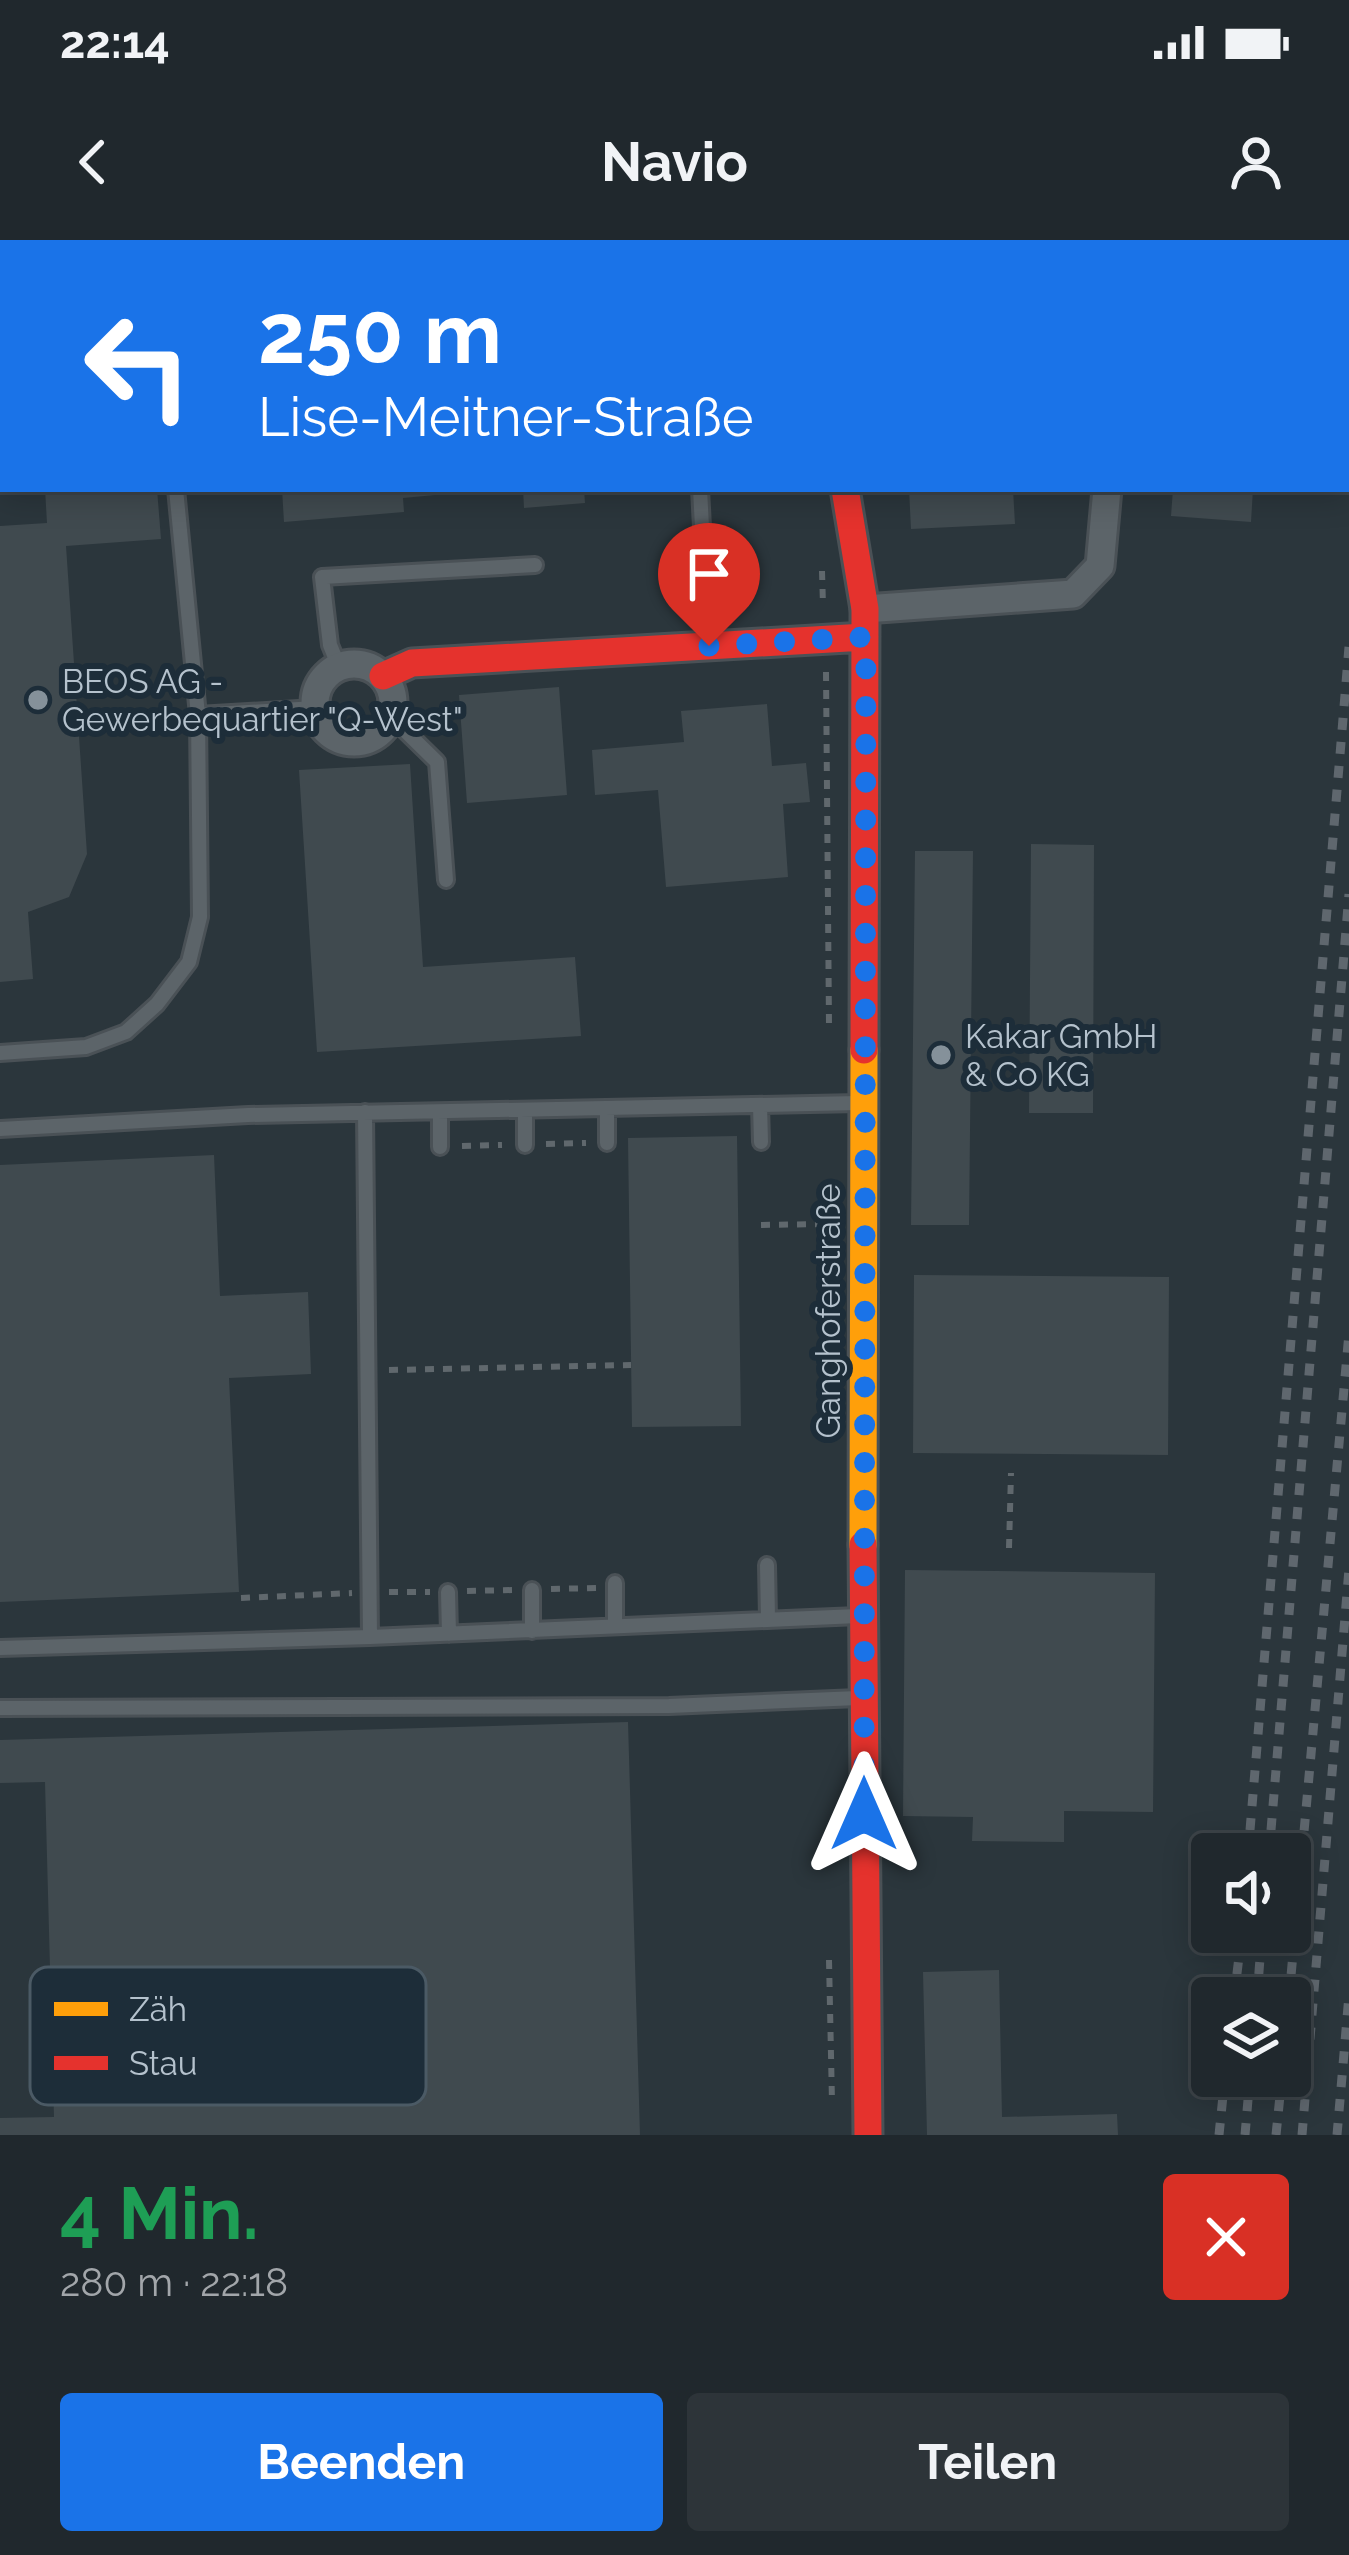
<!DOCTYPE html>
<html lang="de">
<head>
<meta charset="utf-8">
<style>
	:root { --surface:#20282d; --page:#2d3439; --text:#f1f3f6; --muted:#a2a6aa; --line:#3d4449; --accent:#1a73e8 }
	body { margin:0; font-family:Raleway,sans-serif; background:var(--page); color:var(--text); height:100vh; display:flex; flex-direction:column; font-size:45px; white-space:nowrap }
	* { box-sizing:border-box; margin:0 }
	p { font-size:39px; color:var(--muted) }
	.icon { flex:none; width:66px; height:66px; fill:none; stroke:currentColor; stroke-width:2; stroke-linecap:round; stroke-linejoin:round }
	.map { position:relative; height:1895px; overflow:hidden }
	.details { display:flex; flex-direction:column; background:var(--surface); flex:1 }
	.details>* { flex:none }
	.guide { position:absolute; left:0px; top:0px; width:1350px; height:252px; box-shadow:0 6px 30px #0003,0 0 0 3px var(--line); background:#1a73e8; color:#fff; overflow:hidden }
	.buttons { position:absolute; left:1191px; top:1593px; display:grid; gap:24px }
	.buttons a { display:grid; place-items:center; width:120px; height:120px; border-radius:12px; background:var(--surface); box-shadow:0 6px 30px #0003,0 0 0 3px var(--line); font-size:60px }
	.pin { position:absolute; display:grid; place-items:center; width:102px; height:102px; color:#fff; margin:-123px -51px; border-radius:50% 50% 50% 0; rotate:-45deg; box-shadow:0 0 12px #0007 }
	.pin .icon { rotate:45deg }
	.me { position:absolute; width:132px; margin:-66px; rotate:0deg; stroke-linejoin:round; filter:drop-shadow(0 0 9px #0008) }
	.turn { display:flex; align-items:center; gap:42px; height:252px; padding:0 60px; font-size:54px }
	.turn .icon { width:156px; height:156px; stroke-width:2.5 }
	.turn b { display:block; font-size:84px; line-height:102px }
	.round { display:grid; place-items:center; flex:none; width:126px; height:126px; border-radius:12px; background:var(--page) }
	.headline { display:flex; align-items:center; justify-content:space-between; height:204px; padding:0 60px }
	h1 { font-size:72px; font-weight:700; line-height:90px; color:#1e9e55 }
	.cta { display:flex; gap:24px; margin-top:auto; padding:24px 60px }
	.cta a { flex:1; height:138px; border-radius:12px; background:var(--accent); color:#fff; font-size:48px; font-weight:700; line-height:138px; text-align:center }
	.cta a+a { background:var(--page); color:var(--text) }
	.status { display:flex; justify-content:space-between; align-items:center; height:84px; padding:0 60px; background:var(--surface); direction:ltr }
	.status svg { height:33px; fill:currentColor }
	header { display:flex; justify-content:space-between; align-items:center; height:156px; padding:0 60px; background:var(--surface); font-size:54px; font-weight:700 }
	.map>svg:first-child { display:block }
	.building { fill:#404a4f }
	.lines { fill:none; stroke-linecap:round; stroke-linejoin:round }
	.lane-casing { stroke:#4a5156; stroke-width:20 }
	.street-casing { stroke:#4a5156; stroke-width:33 }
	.slow-casing { stroke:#4a5156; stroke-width:33 }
	.jam-casing { stroke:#4a5156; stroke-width:33 }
	.path { stroke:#60686d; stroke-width:6; stroke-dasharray:9 9; stroke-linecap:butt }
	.lane { stroke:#5c6469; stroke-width:14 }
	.street { stroke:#5c6469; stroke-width:27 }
	.slow { stroke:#ff9f0a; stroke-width:27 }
	.jam { stroke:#e5322d; stroke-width:27 }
	.rail { stroke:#5f676e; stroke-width:9; stroke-dasharray:12 12; stroke-linecap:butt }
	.route { stroke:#1a73e8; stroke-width:21; stroke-dasharray:0 37.8 }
	.poi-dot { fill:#85919a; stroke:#1d2d39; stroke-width:4.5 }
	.labels { text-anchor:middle; stroke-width:12; stroke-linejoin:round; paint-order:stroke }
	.poi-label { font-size:33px; fill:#b5c2cd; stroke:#1d2d39; text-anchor:start }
	.street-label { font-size:33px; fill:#b5c2cd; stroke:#1d2d39 }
	.key { fill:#1d2d39; stroke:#4b5a65; stroke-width:3 }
	.key-label { font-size:33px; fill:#b5c2cd }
</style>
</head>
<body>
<div class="status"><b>22:14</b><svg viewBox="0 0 49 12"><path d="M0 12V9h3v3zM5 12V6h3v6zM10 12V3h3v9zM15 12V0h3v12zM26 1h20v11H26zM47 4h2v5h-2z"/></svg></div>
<header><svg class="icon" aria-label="back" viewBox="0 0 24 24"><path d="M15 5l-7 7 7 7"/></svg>Navio<svg class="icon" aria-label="person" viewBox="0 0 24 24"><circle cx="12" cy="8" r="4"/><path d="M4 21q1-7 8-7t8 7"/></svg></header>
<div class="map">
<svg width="1349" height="1895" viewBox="0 0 1349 1895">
	<rect width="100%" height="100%" fill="#2b363c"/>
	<path class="building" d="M45,249H157L161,299L66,306L87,614L69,657L28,672L33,739L0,742V286L47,283Z
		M282,249H466L467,252L403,258L404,272L284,282Z
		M523,249H584L585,263L524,268Z
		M909,249H1013L1015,284L911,289Z
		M1173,249H1253L1251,282L1171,276Z
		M559,447L567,555L467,563L459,455Z
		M767,464L772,526L806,523L810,562L783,564L788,637L666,647L658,550L595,555L592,510L684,502L681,471Z
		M410,524L423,727L575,717L581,796L317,812L299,530Z
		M1031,604L1094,605L1093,873H1029Z
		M915,611H973L969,985H911Z
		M737,896L741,1186L632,1187L628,898Z
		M214,915L220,1056L308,1052L311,1134L229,1138L239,1352L0,1362V925Z
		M914,1035L1169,1037L1168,1215L913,1213Z
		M905,1330L1155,1333L1153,1572L1064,1571V1602L972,1601L973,1577L903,1576Z
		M628,1482L640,1895H0V1878L54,1877L45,1542L0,1543V1500Z
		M999,1730L1002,1877L1117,1874L1118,1895H927L923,1732Z"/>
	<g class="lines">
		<defs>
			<path id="lane" d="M8,0V3
				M47,3L78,0
				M0,78H3
				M0,151H3
				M700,249L708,401
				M339,427L330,405L322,337L535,325
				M198,475L315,468
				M391,477L437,522L446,640
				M0,813L86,807L126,792L157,764L189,722L200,677L198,475L176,249
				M760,865L761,902
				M607,868V903
				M365,872L370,1397
				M440,872V907
				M0,889L248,875L859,863
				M525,905V871
				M767,1325L768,1378
				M615,1343V1386
				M532,1350V1391
				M448,1352L449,1394
				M0,1408L370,1397L858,1376
				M0,1468L669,1466L858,1458"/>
			<path id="street" d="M802,0V3
				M1129,3V0
				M865,369L1073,354L1100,326L1107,249
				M315 463a39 39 0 1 1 78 0a39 39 0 1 1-78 0Z"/>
			<path id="slow" d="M863,1305L864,810"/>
			<path id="jam" d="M845,249L865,369L864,810
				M383,436L412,423L865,397
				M863,1305L868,1895"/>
		</defs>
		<use href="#lane" class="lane-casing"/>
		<use href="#street" class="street-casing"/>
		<use href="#slow" class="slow-casing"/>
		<use href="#jam" class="jam-casing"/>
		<path class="path" d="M822,331L823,365
			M826,432L829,785
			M546,904L586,903
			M462,906L502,905
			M761,985L831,984
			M389,1130L631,1125
			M1009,1308L1011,1233
			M551,1349L597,1348
			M467,1351L514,1350
			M389,1352H430
			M241,1358L352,1353
			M829,1720L832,1862"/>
		<use href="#lane" class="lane"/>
		<use href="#street" class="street"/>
		<use href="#slow" class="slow"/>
		<use href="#jam" class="jam"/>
		<path class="rail" d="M1248,1614L1349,407
			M1269,1614L1349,654
			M1234,1758L1242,1692
			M1257,1758L1262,1692
			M1289,1758L1349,1093
			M1219,1895L1225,1836
			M1245,1895L1250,1836
			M1276,1895L1282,1836
			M1302,1895L1349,1329
			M1337,1895L1349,1755"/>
	</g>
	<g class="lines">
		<path class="route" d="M709,406L866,397L864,1574"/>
	</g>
	<g class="poi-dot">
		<circle cx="38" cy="460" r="12"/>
		<circle cx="941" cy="815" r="12"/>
	</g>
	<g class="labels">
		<g class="poi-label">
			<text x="62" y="453">BEOS AG -<tspan x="62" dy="38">Gewerbequartier "Q-West"</tspan></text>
			<text x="965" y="808">Kakar GmbH<tspan x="965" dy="38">&amp; Co KG</tspan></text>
		</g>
		<g class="street-label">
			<text transform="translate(828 1071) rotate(-90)" y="12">Ganghoferstraße</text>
		</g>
	</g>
	<rect x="30" y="1727" width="396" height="138" rx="18" class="key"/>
	<rect x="54" y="1762" width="54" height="14" fill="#ff9f0a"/>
	<rect x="54" y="1816" width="54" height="14" fill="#e5322d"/>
	<g class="key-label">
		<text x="129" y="1781">Zäh</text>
		<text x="129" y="1835">Stau</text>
	</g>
</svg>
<div class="buttons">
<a><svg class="icon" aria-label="sound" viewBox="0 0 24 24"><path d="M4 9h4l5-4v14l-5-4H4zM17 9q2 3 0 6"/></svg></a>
<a><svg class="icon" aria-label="layers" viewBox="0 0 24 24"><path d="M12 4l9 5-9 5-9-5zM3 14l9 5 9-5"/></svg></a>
</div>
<div class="pin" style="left:709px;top:406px;background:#d93025"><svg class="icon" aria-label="arrive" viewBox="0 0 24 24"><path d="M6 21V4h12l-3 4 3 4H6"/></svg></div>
<svg class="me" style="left:864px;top:1574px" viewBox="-20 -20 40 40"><path d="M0-17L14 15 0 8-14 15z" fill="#1a73e8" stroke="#fff" stroke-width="4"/></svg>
<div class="guide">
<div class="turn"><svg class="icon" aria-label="left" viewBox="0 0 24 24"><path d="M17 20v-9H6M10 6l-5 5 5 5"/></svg><div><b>250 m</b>Lise-Meitner-Straße</div></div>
</div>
</div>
<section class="details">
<div class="headline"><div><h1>4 Min.</h1><p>280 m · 22:18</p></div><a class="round" style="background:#d93025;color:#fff"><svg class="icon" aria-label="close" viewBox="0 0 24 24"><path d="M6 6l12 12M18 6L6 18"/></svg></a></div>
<div class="cta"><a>Beenden</a><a>Teilen</a></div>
</section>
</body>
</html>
